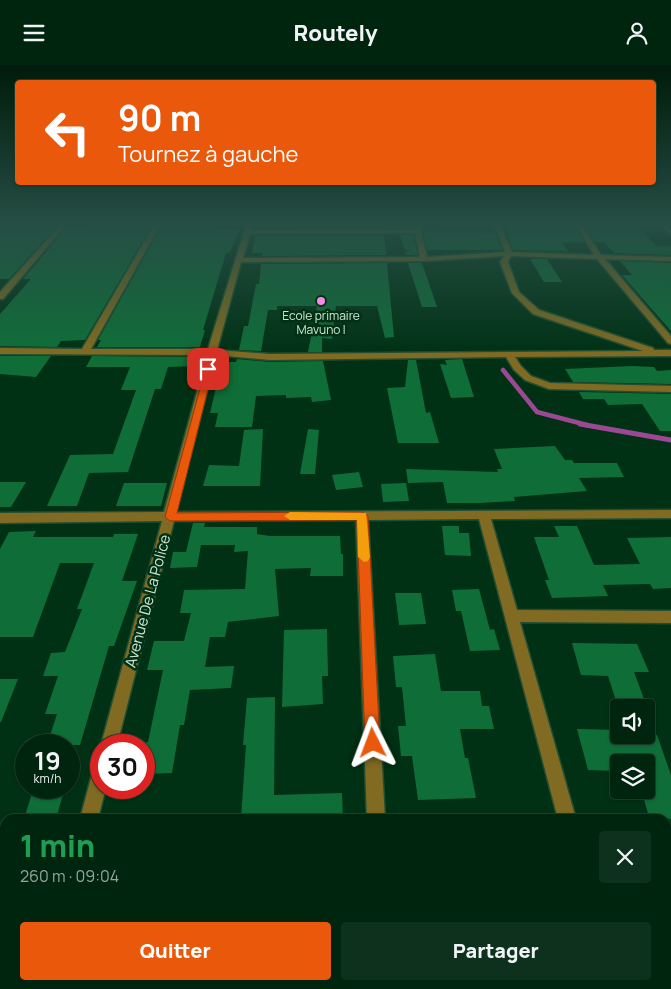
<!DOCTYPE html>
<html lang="fr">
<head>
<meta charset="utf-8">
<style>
	:root { --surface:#00250f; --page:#0e311d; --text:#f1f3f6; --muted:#95a59e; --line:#22422f; --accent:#ea580c }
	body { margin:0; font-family:Manrope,sans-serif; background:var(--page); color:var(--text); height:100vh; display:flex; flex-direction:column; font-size:19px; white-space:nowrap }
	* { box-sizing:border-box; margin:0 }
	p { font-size:16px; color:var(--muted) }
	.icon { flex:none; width:28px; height:28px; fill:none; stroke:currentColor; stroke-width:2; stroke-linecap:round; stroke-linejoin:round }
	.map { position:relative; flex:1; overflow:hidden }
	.sheet { position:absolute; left:0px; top:749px; width:671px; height:176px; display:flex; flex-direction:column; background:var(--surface); border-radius:15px 15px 0 0; box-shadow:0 1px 4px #0004,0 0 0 1px var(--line) }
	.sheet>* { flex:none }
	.guide { position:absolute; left:15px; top:15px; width:641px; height:105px; border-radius:5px; box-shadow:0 1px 4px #0004,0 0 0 1px var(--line); background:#ea580c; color:#fff; overflow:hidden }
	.tools { position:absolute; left:610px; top:634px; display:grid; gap:10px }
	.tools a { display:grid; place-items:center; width:45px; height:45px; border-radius:5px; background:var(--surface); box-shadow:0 1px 4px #0004,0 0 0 1px var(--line); font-size:25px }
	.speed { position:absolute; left:15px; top:669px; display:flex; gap:10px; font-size:25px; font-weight:700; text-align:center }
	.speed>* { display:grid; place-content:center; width:65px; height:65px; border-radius:50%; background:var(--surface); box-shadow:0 1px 4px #0004,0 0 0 1px var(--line); line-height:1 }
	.speed small { font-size:12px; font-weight:400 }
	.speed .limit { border:8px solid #d22; background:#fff; color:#111 }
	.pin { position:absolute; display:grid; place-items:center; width:42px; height:42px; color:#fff; margin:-21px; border-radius:10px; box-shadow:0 2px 8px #0006 }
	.me { position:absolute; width:55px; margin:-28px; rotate:357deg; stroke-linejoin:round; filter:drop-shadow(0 0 4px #0008) }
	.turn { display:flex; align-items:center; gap:18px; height:105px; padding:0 20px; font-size:22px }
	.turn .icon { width:65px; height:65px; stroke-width:2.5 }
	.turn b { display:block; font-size:35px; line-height:42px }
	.round { display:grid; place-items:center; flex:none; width:52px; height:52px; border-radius:5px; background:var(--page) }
	.head { display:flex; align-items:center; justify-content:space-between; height:85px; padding:0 20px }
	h1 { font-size:30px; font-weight:800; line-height:38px; color:#1e9e55 }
	.action { display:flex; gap:10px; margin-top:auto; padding:10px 20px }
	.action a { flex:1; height:58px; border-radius:5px; background:var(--accent); color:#fff; font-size:20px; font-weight:800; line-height:58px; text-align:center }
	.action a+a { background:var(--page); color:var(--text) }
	header { display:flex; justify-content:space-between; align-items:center; height:65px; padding:0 20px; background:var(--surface); font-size:22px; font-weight:800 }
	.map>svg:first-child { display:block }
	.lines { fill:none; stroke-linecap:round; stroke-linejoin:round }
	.stream-far1 { stroke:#9d4894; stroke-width:4.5 }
	.stream { stroke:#9d4894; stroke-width:5 }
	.building { fill:#0f6e38 }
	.minor-casing { stroke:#214e33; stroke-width:3 }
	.minor { fill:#816b22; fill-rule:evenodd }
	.route { fill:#ea580c; stroke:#983908 }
	.slow { fill:#f59e0b }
	.poi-dot { fill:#f888ea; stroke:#003114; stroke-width:2 }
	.labels { text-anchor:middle; stroke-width:5; stroke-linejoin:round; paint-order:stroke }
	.far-poi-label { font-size:12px; fill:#cde6d3; stroke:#003114 }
	.street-label { font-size:15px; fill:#cde6d3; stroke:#003114 }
</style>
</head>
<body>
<header><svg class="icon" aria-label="menu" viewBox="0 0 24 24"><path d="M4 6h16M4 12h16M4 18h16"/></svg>Routely<svg class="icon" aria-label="person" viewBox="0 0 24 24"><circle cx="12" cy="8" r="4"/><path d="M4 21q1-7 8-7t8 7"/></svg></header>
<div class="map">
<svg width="671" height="924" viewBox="0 0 671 924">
	<rect width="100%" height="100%" fill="#003114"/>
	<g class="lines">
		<path class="stream-far1" d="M503,305L537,347L587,360"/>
		<path class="stream" d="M580,359L671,375"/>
	</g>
	<path class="building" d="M0,160H54L52,162H56L9,214H0Z
		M136,160H152L85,275L61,276L57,282L0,281V249L31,214H23L67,162Z
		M162,160H217L216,164L239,165L230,188H226L203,265H205L200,282H97L101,275H98Z
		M256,160H383V162L256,163Z
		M504,160H574L584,177L562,178L568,186L513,185Z
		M584,160H635L657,181H671V190L614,188L604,177H595Z
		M423,166L495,168L502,185H427Z
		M384,170L386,190L262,191L263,188H252L255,171Z
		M400,170H413L418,190H406L405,187L412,185H405Z
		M530,194H547L562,217H544Z
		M620,196L671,198V266L622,210H632Z
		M387,198L394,272L385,273L377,241H336L332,274L322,273V287H308L317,241H277V245H268L261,286L239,285L244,261H248L256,219H259L261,199Z
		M408,198H422L437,242H422Z
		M0,291H51L36,312L0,309Z
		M92,291L198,292L195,301L168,302L161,324H155L128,407L89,408L77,441H47L70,390L113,389L136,325H121L130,302H86Z
		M237,294L270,297L323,296L331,335L312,337L311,332L286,333V330L256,331L252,362H215L218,348H210L222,297H236Z
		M462,294L474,332L451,333L440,299L447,300L445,295Z
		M408,295H416L426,348L430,347L439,378H398L387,323L405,322Z
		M632,301L654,302L657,306L671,305V319L573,317L565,304Z
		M579,327L671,329V366H660L642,339L608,340L604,334H583Z
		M263,364L260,421H203L209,400L239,401L244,365Z
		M308,364L319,365L315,409H300Z
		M555,381L565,395H572L574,398H617L624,412L579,413L587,426L514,432L515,436L480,438H447L443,417L408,418L406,404L498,407L497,404H502L494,384Z
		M359,407L363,422L336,425L332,410Z
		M0,417H26L11,442H0Z
		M124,418H167L161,441H116Z
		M406,418L409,436L383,437L381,419Z
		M193,458H205L204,462H257V469L270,471H340L341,489H343V511H310L311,503L275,504L279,551L228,557L225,572H210L205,602L234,601L231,623L190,625L184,660H180L172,708L144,709V677H148L163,605H147L154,576H184L191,548H180L184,525L245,524L248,486L234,487L235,480H201L197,502L170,503L173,487H186Z
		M442,461H459V468H469L471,491L445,490Z
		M554,461H577L594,500L640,499L627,473L671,472V523L653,524L650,519L603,520L608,531L552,533L545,515H549L534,472H559Z
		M36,466L33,472H113L114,469H138L122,516H137L114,581H109L80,680H47L57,649H45L58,611H43L51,588L65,587L82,544H77L94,498H60L33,572H0V484L9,467Z
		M479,524L490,565L494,564L500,585L470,586L461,546H456L452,525Z
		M395,528H421L426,559L399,560Z
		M327,564L328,611H322L323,639L282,642L284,565Z
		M572,578L637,579L649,607H634L647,642H618L608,611L581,610Z
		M435,589L441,626H480L482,641H489L494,664H460L465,693H468L476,733L418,735L412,691H401L398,661H406L402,622H396L393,591Z
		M0,614H18L1,657H0Z
		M275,632L274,730L342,728L343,754H241L246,680H243L247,633Z
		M577,664L619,665V670H657L671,710V754L649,752L643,731H646V698H619V706L588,705Z
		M34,722H65L56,754H24Z"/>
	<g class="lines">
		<defs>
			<path id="minor" d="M60,160H66L3,234H0V227Z
				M154,160H160L91,284H208L246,160H252L251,165L415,164L414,160H420L427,192L505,187L494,160H500L512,187L594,190L576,160H582L601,190L671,192V196L605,194L671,271V279L668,278L597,194L511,191L508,197L519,227L539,245L653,283L654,285H671V291L515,292L521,301L531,311L550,318L671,321V327L549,324L525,315L514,305L506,292L270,295L216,290L176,447L671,445V453L491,454L517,545L671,546V558L520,557L576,754H558L479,454L368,455L385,754H367L356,455L174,456L117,680H101V682V680L162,456L0,458V448L164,447L207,290L0,289V283L82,284ZM415,168L420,192L243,193L250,169ZM504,191L500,197L512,228L533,249L643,286L270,289L217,285L241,197L424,196Z
				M661,160H667L671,164V170Z
				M101,700V722H106L98,754H80L92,709L95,703Z
				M34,920H56L55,924H33Z
				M373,920H395V924H373Z
				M602,920H624L625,924H603Z"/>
		</defs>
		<use href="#minor" class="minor-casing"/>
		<use href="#minor" class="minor"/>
	</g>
	<linearGradient id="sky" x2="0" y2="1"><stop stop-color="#001b0b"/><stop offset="0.55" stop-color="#264e45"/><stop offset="1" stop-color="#264e45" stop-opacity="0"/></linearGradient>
	<rect width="671" height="289" fill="url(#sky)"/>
	<path class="route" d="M206,302L213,304L177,448L362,447L368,451L380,678L378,683L373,686L367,683L365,678L357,455L170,456L165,452Z"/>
	<path class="slow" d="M290,447L366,448L370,492L368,496L364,497L358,492L357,455H290L284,451Z"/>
	<circle class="poi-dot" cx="321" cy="236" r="5"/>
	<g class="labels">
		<g class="far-poi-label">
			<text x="321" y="255">Ecole primaire<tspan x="321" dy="14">Mavuno I</tspan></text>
		</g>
		<g class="street-label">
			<text transform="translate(148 536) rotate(-75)" y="5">Avenue De La Police</text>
		</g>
	</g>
</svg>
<div class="tools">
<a><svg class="icon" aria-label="sound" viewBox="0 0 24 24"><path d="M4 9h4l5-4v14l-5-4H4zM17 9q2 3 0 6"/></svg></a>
<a><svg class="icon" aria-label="layers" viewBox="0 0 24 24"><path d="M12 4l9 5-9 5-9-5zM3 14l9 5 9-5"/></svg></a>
</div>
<div class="speed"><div>19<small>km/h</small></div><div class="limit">30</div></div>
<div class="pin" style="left:208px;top:304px;background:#d93025"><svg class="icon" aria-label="arrive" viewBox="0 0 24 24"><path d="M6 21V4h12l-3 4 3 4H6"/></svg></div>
<svg class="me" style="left:373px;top:678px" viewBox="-20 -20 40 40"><path d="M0-17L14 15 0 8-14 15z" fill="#ea580c" stroke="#fff" stroke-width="4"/></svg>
<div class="guide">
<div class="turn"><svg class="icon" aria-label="left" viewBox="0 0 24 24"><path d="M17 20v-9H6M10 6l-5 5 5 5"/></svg><div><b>90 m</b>Tournez à gauche</div></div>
</div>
<section class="sheet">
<div class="head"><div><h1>1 min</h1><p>260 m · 09:04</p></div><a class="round"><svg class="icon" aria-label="close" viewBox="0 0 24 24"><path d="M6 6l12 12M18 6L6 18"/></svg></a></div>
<div class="action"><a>Quitter</a><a>Partager</a></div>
</section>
</div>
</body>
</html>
